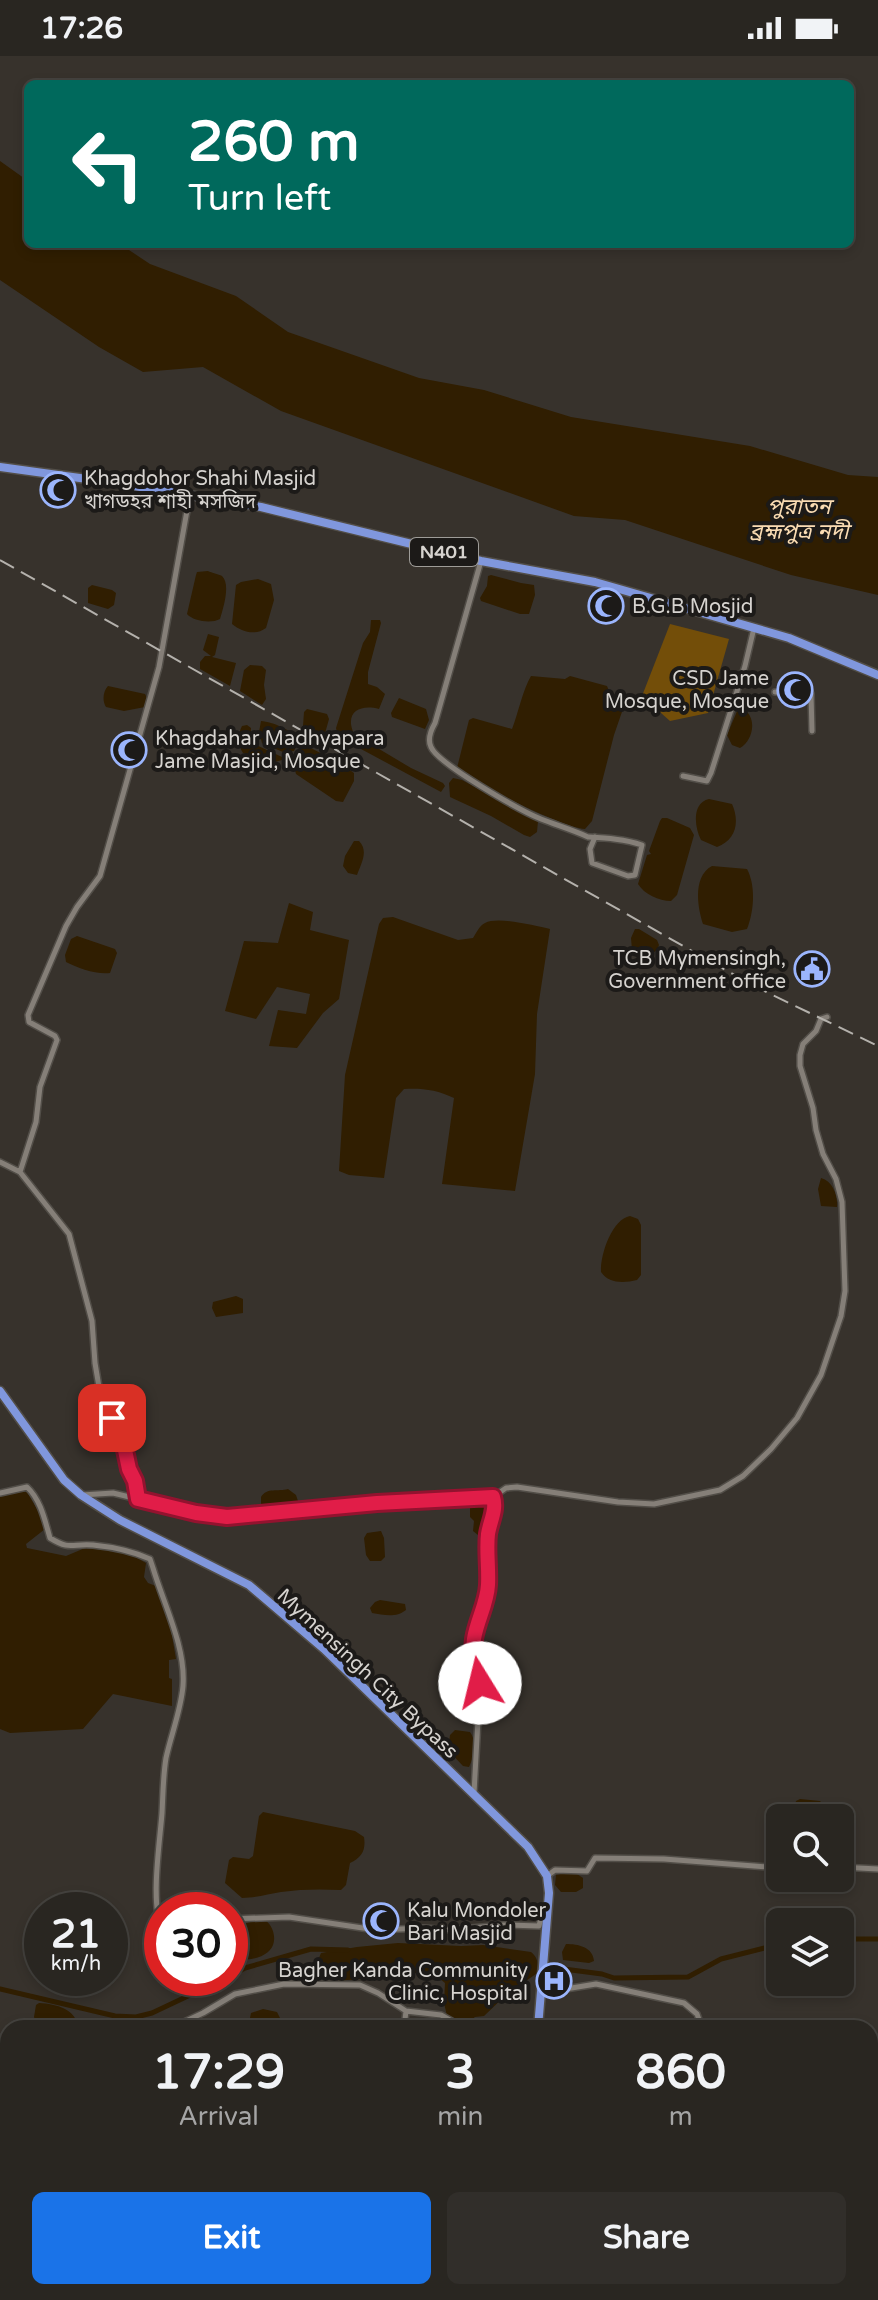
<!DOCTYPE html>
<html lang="en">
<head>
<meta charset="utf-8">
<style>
	:root { --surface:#292621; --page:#312e2a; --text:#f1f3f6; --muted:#a5a5a5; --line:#45433f; --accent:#1a73e8 }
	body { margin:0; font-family:"Varela Round","Noto Sans Bengali",sans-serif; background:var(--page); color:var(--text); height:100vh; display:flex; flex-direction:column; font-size:30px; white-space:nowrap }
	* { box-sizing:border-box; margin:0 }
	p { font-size:26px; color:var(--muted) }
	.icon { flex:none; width:44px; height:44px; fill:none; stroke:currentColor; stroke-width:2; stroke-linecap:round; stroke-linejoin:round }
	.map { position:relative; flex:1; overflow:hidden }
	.details { position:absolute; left:0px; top:1964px; width:878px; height:280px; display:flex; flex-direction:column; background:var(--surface); border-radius:24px 24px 0 0; box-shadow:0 4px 12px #0003,0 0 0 2px var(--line) }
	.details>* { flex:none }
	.guide { position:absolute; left:24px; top:24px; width:830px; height:168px; border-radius:12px; box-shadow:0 4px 12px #0003,0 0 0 2px var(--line); background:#00695c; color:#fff; overflow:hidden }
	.tools { position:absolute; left:766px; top:1748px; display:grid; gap:16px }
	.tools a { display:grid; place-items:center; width:88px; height:88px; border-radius:12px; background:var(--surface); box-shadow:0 4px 12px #0003,0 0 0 2px var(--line); font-size:40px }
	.speed { position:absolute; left:24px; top:1836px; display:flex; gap:16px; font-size:40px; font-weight:700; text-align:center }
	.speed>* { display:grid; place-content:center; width:104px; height:104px; border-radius:50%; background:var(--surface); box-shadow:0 4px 12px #0003,0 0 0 2px var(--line); line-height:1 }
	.speed small { font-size:20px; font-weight:400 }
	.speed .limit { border:12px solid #d22; background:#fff; color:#111 }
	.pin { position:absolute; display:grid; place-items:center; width:68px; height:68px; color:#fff; margin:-34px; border-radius:16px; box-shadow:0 4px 12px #0006 }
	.me { position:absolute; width:88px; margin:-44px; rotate:351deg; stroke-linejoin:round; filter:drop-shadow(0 0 6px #0008) }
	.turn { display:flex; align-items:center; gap:28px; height:168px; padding:0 32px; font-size:36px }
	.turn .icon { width:104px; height:104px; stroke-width:2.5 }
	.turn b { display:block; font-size:56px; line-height:68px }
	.eta { display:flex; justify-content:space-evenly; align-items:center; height:136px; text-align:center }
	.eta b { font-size:48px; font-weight:700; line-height:56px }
	.button { display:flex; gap:16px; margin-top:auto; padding:16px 32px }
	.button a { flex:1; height:92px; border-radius:12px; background:var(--accent); color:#fff; font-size:32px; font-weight:700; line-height:92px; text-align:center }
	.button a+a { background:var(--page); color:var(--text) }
	.status { display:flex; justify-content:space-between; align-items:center; height:56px; padding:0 40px; background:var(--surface); direction:ltr }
	.status svg { height:22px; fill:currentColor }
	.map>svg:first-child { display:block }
	.green { fill:#734e09 }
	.water { fill:#301e01 }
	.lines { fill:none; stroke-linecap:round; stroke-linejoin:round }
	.canal { stroke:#301e01; stroke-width:5 }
	.minor-casing { stroke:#524e48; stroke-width:8 }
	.trunk-casing { stroke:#524e48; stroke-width:11 }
	.minor { stroke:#857f78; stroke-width:5 }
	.trunk { stroke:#8097dd; stroke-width:8 }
	.rail { stroke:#b4b1ac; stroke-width:2; stroke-dasharray:16 8; stroke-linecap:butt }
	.route-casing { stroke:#92132f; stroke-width:20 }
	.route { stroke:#e11d48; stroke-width:14 }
	.labels { text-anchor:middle; stroke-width:8; stroke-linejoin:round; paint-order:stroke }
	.shield { fill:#1c1a18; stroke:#9e9c98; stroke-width:2 }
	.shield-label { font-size:18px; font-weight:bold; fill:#d6d3cf }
	.poi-label { font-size:20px; fill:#d6d3cf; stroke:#1c1a18; text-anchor:start }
	.street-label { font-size:20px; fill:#d6d3cf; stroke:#1c1a18 }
	.water-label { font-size:22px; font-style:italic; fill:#fadcb3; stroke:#1c1a18 }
</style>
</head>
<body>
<div class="status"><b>17:26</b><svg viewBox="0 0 49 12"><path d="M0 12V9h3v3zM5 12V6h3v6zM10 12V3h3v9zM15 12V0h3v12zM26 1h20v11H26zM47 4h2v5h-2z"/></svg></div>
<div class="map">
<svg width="878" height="2244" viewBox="0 0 878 2244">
	<rect width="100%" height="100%" fill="#37322c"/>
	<path class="green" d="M670,568L729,583L708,657L670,665L642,640Z"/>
	<path class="water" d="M0,105L28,125V188H120L150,208L236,240L288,276L419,322L484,334L571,361L750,390L848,419L878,421V539L791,519L625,464L574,460L281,355L203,311L143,316L99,291L0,224Z
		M208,515C209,516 221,519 222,520C231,528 223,553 220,563C211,568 193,565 187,558L196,519L197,516Z
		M491,519L521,527L534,529L535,539L529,558H520L481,545L480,542L487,530L488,520Z
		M258,523L271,528L274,544L266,572C255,580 242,576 232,568L236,529L241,526Z
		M92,529L112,534L116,537L114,549L108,553L88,547V532Z
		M371,564H380L381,567L368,616V628L377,631L385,638L379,653C360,648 344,656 354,678L411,712L443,727L445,730L441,736L348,686L337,676L336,672L363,587L370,576Z
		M208,578L219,581L215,599L212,601L236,607L230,630L200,613V606L205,600H211L203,594Z
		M250,609L262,610L266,614L264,629L266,643L262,649L240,635L244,614Z
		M531,620L565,623L570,620L607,630C609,638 619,642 624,650L614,679L592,765L585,773C561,771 475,728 457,712L469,664L473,662L512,673C518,658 523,633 531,620Z
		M108,630L145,638L148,644L145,651L124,655L106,651C102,645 103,635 108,630Z
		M399,642L426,653L429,664L425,673L392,661L391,657Z
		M741,652C758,659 754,684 740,692L732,689L727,679L738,653Z
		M307,653L327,658L329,663L324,681H321L303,670L304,656Z
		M261,665C273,666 292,674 299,684L294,695L283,696L262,687L259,676Z
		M247,669L251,672L250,686L282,701V704L271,707L243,697C238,689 237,680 242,670Z
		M303,688L338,706L354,717V725L343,746L336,745L296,718C293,708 295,695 303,688Z
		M453,722L462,724L538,765L537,776L530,781L524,779L491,760L450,741L449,727Z
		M709,743L732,748C740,766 736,784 717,791L701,784C694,770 692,747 709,743Z
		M667,762L690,772L694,779L677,839L671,845C659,845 644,838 638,828L647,799L651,798L649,795L660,765L662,762Z
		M354,785H359C369,795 361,808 357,819L348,817L343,810L345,800Z
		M712,810L747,813C756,830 754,855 747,873L732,876L703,868C697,850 693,820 712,810Z
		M289,847L313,856L310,874L349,884L339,943L323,957L297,992L269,990L278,954L306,958L310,938L277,931L256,963L225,955L244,885L278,887Z
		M393,861L458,884L473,882C477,876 479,870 485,867C498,860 535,870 550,873L537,958L535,1018L515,1135L442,1128L454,1042C437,1034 423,1032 404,1033L396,1042L384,1122L349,1119L339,1115L345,1019L379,868L383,862Z
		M635,873H639L657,884L659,889C655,901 641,902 632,894L631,882Z
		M77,880L115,893L117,897L110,917C97,919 78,912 66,906L65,899L71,883Z
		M821,1122C833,1125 838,1140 837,1151L821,1150L818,1133Z
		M630,1160L638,1163L641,1169V1219L637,1224C624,1227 609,1228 601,1216C600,1199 612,1163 630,1160Z
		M236,1240L243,1243V1257L216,1261L212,1252L213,1246Z
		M288,1433L296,1439L298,1445L296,1449L270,1454L261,1450V1441C267,1431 278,1436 288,1433Z
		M16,1436H27L41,1460L45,1473L26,1488L27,1492L66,1500L85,1492L126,1496L146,1507L144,1521L148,1527L156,1530L171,1574L176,1603L169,1604V1622L172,1623V1650L113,1638L83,1673L10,1677L0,1673V1440Z
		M480,1444L492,1446L494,1450L487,1473L478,1479L473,1475L474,1465L470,1461V1452Z
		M381,1475L384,1482L385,1501L381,1505H370L366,1499L364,1482L367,1477Z
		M380,1544L405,1548L406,1554C396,1562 384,1559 372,1557L370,1552L375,1546Z
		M455,1674L470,1676C477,1685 474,1701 469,1711L463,1710L448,1694L450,1679Z
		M800,1743L820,1745L824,1749L823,1762H791L796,1745Z
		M263,1756L355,1775L364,1781C366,1794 362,1801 350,1807L346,1829L341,1834C321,1833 301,1833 281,1836C268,1838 256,1842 242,1842L225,1827L229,1804L233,1801L249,1803L253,1800L259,1760Z
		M570,1816L577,1818L583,1822V1832L576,1836H561L555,1829L556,1819Z
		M263,1863C274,1868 279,1887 268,1896C257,1905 243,1904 230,1904V1871Z
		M398,1887L461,1890L483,1889L531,1896C539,1903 538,1908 536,1918L507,1938L484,1960L475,1961L466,1968H461L447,1960L444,1947L445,1927C421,1905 367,1927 337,1924C331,1923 324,1920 318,1917L317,1907L321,1897L357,1891Z
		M566,1888C578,1888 593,1891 594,1905L589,1907L563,1904L562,1896Z
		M39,1947C56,1948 77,1953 78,1972H38L34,1961L36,1949Z
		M263,1953L277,1956L285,1972H248L251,1957Z"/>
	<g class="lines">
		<path class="canal" d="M840,1883H878
			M541,1910L602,1918L614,1922L688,1921L721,1903L780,1888
			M230,1920L245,1912L311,1893L348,1894
			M0,1933L115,1960L136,1961L152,1957L226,1922"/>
		<defs>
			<path id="minor" d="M481,505L435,667C431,674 427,683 431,691C438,708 521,755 541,763C556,769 573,774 588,781C606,782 625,783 642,789L635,819L628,820L592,807L590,793L595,781
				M775,636L811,638L812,675
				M683,720L707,725L711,717L745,610L754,572
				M0,1106L20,1116L69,1178L92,1265L95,1307L104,1361L115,1362L119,1366L129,1413L135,1425L138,1443
				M20,1116L36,1066L40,1031L57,984L55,980L29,966L28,959L66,870L77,851L100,820L159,611L190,438
				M0,1437L27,1431C41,1444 45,1465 50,1482C71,1495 72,1487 93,1489C114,1491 132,1495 150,1503L153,1512C164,1549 186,1591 183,1630C181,1654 171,1679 166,1702C163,1720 163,1739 162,1757C160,1785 150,1848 162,1872
				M82,1439L113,1437L196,1457L227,1461L377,1447L493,1441L506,1432L517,1431L618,1446L654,1448L720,1434L743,1420L771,1393L797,1362L821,1319L841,1260L845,1235L842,1146L836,1123L823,1098L816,1074L813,1052L800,1010V999L803,988L816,975L821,963L827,961
				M474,1737L480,1627L474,1602V1585L485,1549L488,1530V1479L493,1459L495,1446L493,1441
				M840,1811L878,1813
				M547,1820L555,1814L587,1815L595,1802L664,1803L780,1812
				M230,1863L289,1861L376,1874L424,1872L450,1874L504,1869L539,1870L542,1857L547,1852
				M541,1937L596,1928L684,1947L697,1958L702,1972
				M171,1972L203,1957L235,1938L284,1928L360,1929L378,1937L406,1955L441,1959L464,1972
				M404,1972L406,1955
				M0,1989L8,1987
				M870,2224L878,2225
				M217,2244L219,2236
				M549,2244L550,2236
				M689,2244L690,2236"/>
			<path id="trunk" d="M0,411L116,427L261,451L481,505L595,526L789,582L878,619
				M0,1335L64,1424L81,1439L120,1464L249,1529L324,1593L528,1791L547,1820L549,1837L538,1972
				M651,2236L658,2244"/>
		</defs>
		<use href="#minor" class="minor-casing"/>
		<use href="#trunk" class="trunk-casing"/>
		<use href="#minor" class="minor"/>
		<use href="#trunk" class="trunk"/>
		<path class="rail" d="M0,504L754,930L878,990"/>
	</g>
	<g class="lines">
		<defs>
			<path id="route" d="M112,1362L119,1366L129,1413L135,1425L138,1443L196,1457L227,1461L377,1447L493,1441C497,1454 490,1465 488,1478C486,1494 489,1512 488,1529C487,1548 477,1564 474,1583C472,1598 477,1613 480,1627"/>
		</defs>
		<use href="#route" class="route-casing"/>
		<use href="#route" class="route"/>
	</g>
	<defs>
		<symbol id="mosque-ring" viewBox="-11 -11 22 22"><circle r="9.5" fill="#1c1a18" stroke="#9bb5fd" stroke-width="1.5"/><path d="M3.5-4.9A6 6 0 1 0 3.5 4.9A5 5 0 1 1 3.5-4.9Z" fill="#9bb5fd"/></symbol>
		<symbol id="civic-ring" viewBox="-11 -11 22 22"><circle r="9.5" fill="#1c1a18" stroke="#9bb5fd" stroke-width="1.5"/><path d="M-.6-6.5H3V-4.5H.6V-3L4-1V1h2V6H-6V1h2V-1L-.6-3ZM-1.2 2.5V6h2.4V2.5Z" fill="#9bb5fd"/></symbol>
		<symbol id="hospital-ring" viewBox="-11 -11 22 22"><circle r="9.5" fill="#1c1a18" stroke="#9bb5fd" stroke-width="1.5"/><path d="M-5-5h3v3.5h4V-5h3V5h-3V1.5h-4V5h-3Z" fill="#9bb5fd"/></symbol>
	</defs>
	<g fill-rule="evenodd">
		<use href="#mosque-ring" x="38" y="414" width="40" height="40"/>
		<use href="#mosque-ring" x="586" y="530" width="40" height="40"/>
		<use href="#mosque-ring" x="775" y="614" width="40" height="40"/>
		<use href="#mosque-ring" x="109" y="674" width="40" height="40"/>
		<use href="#civic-ring" x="792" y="893" width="40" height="40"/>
		<use href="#mosque-ring" x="361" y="1845" width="40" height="40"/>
		<use href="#hospital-ring" x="534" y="1905" width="40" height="40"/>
	</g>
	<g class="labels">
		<rect class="shield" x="410" y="482" width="68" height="28" rx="6"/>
		<g class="shield-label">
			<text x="444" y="502">N401</text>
		</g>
		<g class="poi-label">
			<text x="84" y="429">Khagdohor Shahi Masjid<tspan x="84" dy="23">খাগডহর শাহী মসজিদ</tspan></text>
			<text x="632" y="557">B.G.B Mosjid</text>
			<text x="769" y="629" text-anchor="end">CSD Jame<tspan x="769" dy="23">Mosque, Mosque</tspan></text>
			<text x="155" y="689">Khagdahar Madhyapara<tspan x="155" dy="23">Jame Masjid, Mosque</tspan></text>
			<text x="786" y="909" text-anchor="end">TCB Mymensingh,<tspan x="786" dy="23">Government office</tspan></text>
			<text x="407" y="1861">Kalu Mondoler<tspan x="407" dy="23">Bari Masjid</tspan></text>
			<text x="528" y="1921" text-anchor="end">Bagher Kanda Community<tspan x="528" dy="23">Clinic, Hospital</tspan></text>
		</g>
		<g class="street-label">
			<text transform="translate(368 1617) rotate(43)" y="7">Mymensingh City Bypass</text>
		</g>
		<g class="water-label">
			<text x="799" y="458">পুরাতন<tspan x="799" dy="25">ব্রহ্মপুত্র নদী</tspan></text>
		</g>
	</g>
</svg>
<div class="tools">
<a><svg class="icon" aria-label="search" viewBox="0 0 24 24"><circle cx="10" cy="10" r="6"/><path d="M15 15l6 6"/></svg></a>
<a><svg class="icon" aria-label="layers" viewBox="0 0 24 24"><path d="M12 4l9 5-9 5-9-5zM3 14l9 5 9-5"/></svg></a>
</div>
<div class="speed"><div>21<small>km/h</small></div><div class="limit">30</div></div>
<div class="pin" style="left:112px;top:1362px;background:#d93025"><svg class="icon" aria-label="arrive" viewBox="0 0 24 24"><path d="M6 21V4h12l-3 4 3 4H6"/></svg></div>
<svg class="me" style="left:480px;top:1627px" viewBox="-20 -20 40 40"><circle r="19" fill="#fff"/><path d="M0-13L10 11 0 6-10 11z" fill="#e11d48"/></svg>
<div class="guide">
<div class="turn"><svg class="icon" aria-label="left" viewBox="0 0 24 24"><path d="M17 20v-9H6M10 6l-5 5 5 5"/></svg><div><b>260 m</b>Turn left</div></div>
</div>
<section class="details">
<div class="eta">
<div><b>17:29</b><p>Arrival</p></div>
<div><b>3</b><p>min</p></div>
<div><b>860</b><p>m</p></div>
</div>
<div class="button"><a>Exit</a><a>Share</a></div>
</section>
</div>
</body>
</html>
